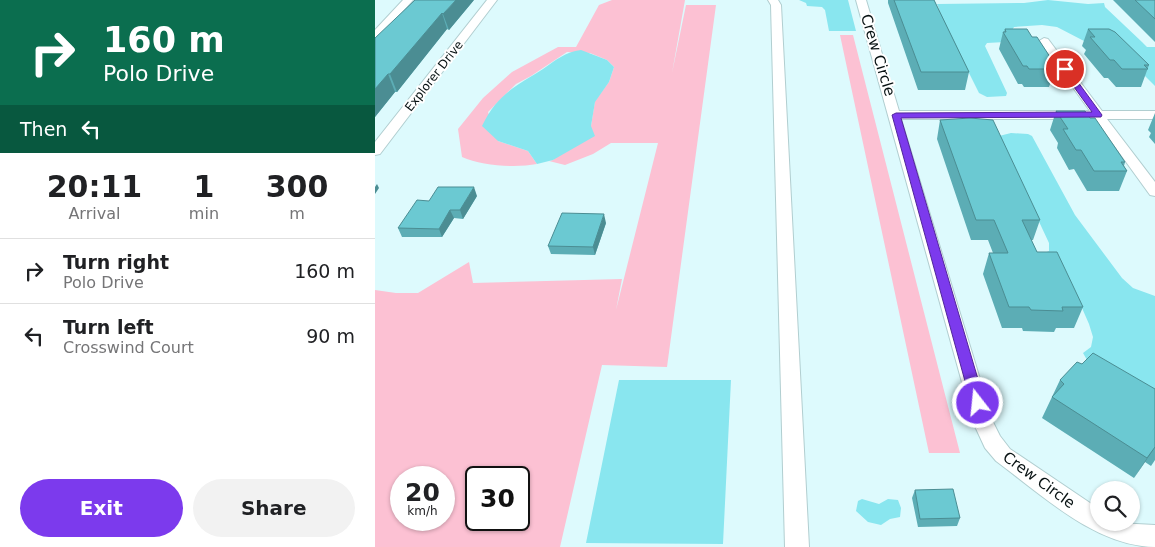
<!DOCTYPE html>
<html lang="en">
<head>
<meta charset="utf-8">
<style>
	:root { --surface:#fff; --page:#f2f2f2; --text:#202124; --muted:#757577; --line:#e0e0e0; --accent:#7c3aed }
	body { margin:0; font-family:"DejaVu Sans",sans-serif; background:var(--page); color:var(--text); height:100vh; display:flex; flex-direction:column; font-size:19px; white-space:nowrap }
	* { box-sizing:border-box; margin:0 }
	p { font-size:16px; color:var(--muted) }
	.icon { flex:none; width:28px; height:28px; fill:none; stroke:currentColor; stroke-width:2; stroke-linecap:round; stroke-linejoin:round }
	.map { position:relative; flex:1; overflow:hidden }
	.sheet { display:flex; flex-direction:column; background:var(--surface); width:375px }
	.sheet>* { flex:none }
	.guide { background:#0b6e4f; color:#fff; overflow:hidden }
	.controls { position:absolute; left:715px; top:481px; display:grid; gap:10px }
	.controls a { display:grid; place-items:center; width:50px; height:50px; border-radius:50%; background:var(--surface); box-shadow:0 1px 4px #0004; font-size:25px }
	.speed { position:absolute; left:15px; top:466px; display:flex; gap:10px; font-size:25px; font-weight:700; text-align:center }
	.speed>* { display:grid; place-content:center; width:65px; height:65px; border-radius:50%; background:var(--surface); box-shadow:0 1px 4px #0004; line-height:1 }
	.speed small { font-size:12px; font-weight:400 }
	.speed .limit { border:2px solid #111; border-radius:8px; background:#fff; color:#111 }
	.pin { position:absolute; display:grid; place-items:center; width:42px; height:42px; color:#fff; margin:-21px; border:2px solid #fff; border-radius:50%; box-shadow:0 1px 5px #0007 }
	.me { position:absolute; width:55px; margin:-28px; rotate:344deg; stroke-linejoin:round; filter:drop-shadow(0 0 4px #0008) }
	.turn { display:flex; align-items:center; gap:18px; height:105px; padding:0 20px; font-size:22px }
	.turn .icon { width:65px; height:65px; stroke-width:2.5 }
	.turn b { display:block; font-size:35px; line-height:42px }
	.then { display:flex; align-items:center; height:48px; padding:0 20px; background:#0003; gap:10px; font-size:19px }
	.eta { display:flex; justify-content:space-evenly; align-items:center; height:85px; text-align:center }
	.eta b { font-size:30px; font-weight:700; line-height:35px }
	.cta { display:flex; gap:10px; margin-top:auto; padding:10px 20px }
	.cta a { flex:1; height:58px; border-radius:30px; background:var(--accent); color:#fff; font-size:20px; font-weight:700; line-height:58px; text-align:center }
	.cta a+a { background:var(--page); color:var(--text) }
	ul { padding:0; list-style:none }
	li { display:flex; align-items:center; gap:15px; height:65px; padding:0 20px; border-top:1px solid var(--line) }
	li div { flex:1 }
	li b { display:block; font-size:19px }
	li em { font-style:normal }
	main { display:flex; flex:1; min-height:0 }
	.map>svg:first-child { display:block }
	.green { fill:#fcc1d3; fill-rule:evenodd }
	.water { fill:#89e6ef }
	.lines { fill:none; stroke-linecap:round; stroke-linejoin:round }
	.minor-casing { stroke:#b1ced0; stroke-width:2 }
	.minor { fill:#fff; fill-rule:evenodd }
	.wall { fill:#5cadb5 }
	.shaded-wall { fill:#4b8d93 }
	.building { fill:#6bc9d2; stroke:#4b8d93 }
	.route { fill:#7c3aed; stroke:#51269a }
	.labels { text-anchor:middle; stroke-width:4; stroke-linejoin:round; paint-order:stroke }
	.far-street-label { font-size:12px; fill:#071112; stroke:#fff }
	.street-label { font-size:15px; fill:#071112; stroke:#fff }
</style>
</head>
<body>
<main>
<section class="sheet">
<div class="guide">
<div class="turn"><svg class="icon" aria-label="right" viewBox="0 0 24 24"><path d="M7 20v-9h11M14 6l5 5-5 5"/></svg><div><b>160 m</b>Polo Drive</div></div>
<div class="then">Then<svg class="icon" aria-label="left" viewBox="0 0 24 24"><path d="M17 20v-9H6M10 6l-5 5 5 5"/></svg></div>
</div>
<div class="eta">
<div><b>20:11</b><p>Arrival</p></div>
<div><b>1</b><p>min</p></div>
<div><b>300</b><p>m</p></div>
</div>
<ul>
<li><svg class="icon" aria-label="right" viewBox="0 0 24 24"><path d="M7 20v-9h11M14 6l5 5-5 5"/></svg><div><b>Turn right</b><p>Polo Drive</p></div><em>160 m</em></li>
<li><svg class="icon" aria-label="left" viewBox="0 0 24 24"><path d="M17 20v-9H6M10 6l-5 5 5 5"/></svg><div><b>Turn left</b><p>Crosswind Court</p></div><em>90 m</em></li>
</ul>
<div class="cta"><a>Exit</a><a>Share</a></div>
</section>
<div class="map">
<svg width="780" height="547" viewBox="0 0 780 547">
	<rect width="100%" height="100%" fill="#ddfafd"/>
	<path class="green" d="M237,0H310L297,73L311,5H341L292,367L227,365L185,547H0V290L21,293H43L94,262L98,283L247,279L241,310L283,143H236L218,154L190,165L174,161L178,160L216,126L220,101L234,82L239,67L232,60L215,53L192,52L156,76L141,84L113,112L123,141L153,151L162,164C141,168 107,166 87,157L83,129L108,98L137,72L183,47H201L224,5ZM26,478H69V520H26ZM101,478H144V520H101Z
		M465,35H478L585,453H554Z"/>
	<path class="water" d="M424,0H473L481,31H454L450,10L447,7L432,6L431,3Z
		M673,0L713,4L729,3L730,7L767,42L772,47H780V86L738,44L709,41L682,27L667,25L639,27L630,42L612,43L610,46L632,93L631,96L612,97L604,93L570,25L562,4L649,3Z
		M206,50L232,60L239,67L234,82L220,102L216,126L220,136L178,160L162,164L153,151L123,141L107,126C122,94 140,87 168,69C181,60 190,52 206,50Z
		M636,133L653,134L657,136L700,215L747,278L758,288L780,296V399L712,360L708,353L716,347L718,337L714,324L696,283L667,254L674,251V243L624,136Z
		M244,380H356L348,544L211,543Z
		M487,499L504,504L513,499L523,500L526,508L525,517L515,519L506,525L493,522L481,511L483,501Z"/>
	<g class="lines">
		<defs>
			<path id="minor" d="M28,0H38L4,38L0,39V30Z
				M112,0H122L5,154L0,155V142Z
				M393,0H403L406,5L434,547H410L396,5Z
				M481,0H491L524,111H715L664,41L669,38L673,39L727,111H780V119H732L780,182V196L775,195L720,119H526L618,422L625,436L635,449L724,509V522L780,525V547C720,546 667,495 621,461L610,448L598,422Z"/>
		</defs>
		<use href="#minor" class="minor-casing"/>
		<use href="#minor" class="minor"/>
	</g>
	<path class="wall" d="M99,0L74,30L72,29L22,92H20L0,117L1,38Z
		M513,0H559L594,72L590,90H543L513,3Z
		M738,0H780V42Z
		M630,29L657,37L677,60L676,64L680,69L674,87H649L647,84H643L624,49L628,32H629Z
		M713,29L774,65L766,87H741L733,78H729L709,54L711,50L707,46Z
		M681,111L750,162L749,166L752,171L744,191H712L699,169L694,170L682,148L683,143L675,130Z
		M780,113V144L774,137L776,133L773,130Z
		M565,120L665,220L658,240H656L662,252L708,307L699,328H681L679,332L648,331L647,328H627L608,274L614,253H618L613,240H596L562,139Z
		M102,196L88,219L79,218L67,237H27L23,228Z
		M231,223L220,255L176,254L173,246Z
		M707,364L780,389V460L776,466L770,462L759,478L667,418L685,380Z
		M540,490L585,518L582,526L543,527L537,498Z"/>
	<path class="shaded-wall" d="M81,0H99L74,30L68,14Z
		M67,13L72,29L22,92L15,74Z
		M13,74L20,92L0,117V89Z
		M2,184L4,188L0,194V187Z
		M99,187L102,196L88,219L85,210Z
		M75,210L79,218L67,237L64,229Z
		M229,214L231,223L220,255L218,247Z
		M780,447L770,462L759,478L772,458Z"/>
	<path class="building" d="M40,0H81L68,14L67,13L15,74H13L0,89V38Z
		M519,0H559L594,72H546Z
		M760,0H780V19Z
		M630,29H652L657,37H662L677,60H674L680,69H654L652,66H648L628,32H631Z
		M713,29H734L740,32L774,65H769L773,69H747L739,60H735L715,37H720Z
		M681,111H710L715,118H720L750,162H746L752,171H719L706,150H701L688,129H693Z
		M595,118L618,120L665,220H647L662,252H682L708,307H687L688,311L656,310L654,307H634L614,253H633L619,220H601L565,120Z
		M63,187H99L85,210H75L64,229L23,228L42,200L54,201Z
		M187,213L229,214L218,247L173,246Z
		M718,353L780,389V447L772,458L677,397L689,384L685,380L702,362L707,364Z
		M578,489L585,518L545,519L540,490Z"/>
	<path class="route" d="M687,67H692L727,115L726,117L526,118L610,403L608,407L603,408L598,407L596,403L517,115L521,113L717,112L686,69Z"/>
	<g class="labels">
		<g class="far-street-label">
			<text transform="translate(59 76) rotate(-52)" y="4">Explorer Drive</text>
		</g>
		<g class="street-label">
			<text transform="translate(503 55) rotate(73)" y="5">Crew Circle</text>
			<text transform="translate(664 480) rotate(36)" y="5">Crew Circle</text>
		</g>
	</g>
</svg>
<div class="controls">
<a><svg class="icon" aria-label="search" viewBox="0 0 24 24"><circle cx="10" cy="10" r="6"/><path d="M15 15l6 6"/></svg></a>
</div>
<div class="speed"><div>20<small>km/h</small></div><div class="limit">30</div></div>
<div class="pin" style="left:690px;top:69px;background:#d93025"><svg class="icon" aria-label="arrive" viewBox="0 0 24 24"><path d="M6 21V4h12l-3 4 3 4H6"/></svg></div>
<svg class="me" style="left:603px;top:403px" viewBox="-20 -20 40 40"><circle r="17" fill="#7c3aed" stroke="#fff" stroke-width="3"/><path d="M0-11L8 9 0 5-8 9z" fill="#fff"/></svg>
</div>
</main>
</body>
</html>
